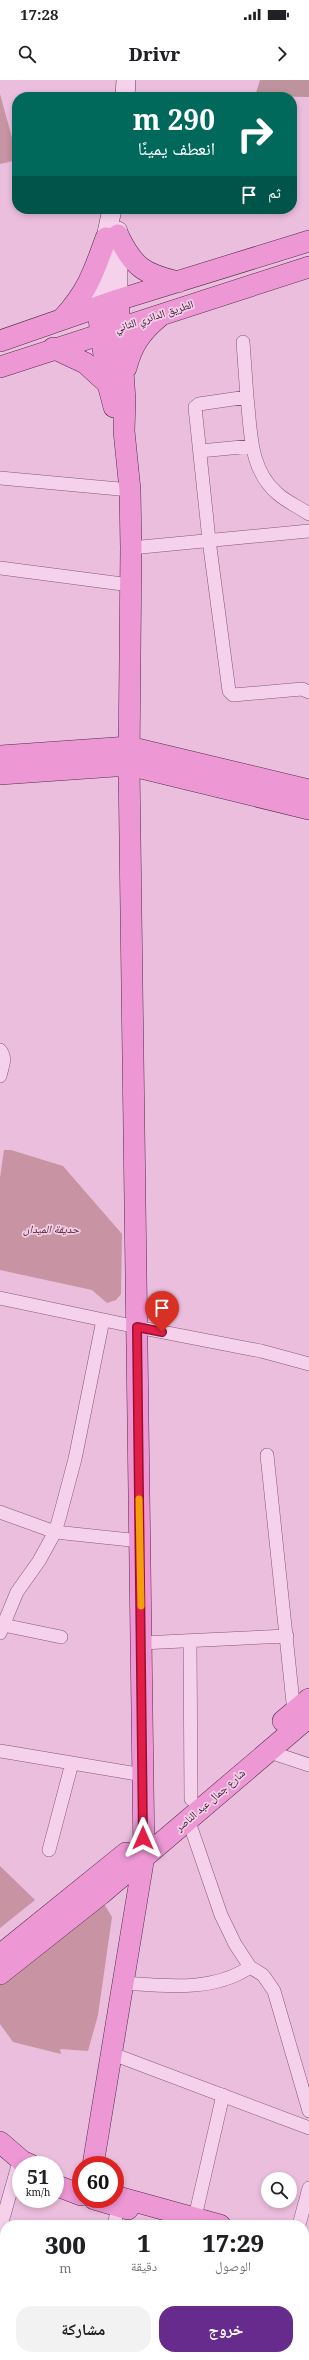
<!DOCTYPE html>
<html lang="ar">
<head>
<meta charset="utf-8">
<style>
	:root { --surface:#fff; --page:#f2f2f2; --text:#202124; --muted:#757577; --accent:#672b8e }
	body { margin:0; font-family:"Noto Serif","Noto Naskh Arabic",serif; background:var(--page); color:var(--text); direction:rtl; height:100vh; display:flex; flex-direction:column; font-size:15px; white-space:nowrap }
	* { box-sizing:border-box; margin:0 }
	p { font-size:13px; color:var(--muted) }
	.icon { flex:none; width:22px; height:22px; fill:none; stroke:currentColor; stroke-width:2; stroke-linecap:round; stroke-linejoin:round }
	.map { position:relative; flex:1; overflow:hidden; direction:ltr }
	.panel { position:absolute; left:0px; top:2140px; width:309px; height:140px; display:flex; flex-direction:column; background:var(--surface); border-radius:16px 16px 0 0; box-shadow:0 2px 6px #0003; direction:rtl }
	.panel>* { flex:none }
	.top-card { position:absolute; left:12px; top:12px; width:285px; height:122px; border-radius:16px; box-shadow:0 2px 6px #0003; direction:rtl; background:#00695c; color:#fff; overflow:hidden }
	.tools { position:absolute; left:261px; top:2092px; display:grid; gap:8px }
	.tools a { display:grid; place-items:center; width:36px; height:36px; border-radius:50%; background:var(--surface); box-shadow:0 2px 6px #0003; font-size:20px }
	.speed { position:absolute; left:12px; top:2076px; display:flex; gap:8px; font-size:20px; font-weight:700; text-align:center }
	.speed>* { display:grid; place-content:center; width:52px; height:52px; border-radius:50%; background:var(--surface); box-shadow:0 2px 6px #0003; line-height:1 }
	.speed small { font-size:10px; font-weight:400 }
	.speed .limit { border:6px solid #d22; background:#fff; color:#111 }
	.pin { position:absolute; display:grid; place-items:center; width:34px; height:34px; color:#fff; margin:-41px -17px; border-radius:50% 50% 50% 0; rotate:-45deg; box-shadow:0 0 4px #0007 }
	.pin .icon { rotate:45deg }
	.me { position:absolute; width:44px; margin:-22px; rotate:0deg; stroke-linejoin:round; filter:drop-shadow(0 0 3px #0008) }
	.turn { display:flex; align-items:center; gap:14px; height:84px; padding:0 16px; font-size:18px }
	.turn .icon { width:52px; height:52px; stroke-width:2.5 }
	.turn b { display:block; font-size:28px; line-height:34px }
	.then { display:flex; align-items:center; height:38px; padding:0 16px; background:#0003; gap:8px; font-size:15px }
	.eta { display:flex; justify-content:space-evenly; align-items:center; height:68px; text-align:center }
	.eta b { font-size:24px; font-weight:800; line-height:28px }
	.button { display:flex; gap:8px; margin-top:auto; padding:8px 16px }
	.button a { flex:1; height:46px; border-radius:16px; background:var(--accent); color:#fff; font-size:16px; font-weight:800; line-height:46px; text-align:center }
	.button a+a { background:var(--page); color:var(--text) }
	.status { display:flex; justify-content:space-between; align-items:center; height:28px; padding:0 20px; background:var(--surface); direction:ltr }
	.status svg { height:11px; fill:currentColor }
	header { display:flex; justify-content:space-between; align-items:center; height:52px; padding:0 16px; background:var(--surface); font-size:18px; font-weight:800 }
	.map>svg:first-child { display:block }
	.green { fill:#c893a2 }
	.cemetery { fill:#bd939e }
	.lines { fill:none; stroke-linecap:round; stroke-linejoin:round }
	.street-casing { stroke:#82587c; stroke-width:14 }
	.secondary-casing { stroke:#643b5f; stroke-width:20 }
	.primary-casing { stroke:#502d4d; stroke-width:22 }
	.street { stroke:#f6d1eb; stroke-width:13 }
	.secondary { stroke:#f6d1eb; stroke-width:19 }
	.primary { stroke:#ed97d4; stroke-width:21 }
	.route-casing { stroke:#92132f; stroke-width:10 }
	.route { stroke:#e11d48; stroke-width:7 }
	.slow { stroke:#f59e0b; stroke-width:7 }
	.labels { text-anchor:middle; stroke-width:3.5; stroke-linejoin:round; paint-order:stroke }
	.street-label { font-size:11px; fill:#321c30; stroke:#f3cde7 }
	.park-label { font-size:11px; font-style:italic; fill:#4e2429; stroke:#f3cde7 }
</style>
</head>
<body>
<div class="status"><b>17:28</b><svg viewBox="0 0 49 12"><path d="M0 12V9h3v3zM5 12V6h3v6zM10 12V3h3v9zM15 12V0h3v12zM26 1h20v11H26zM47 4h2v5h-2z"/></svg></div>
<header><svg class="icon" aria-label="forward" viewBox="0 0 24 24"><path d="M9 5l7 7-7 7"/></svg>Drivr<svg class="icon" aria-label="search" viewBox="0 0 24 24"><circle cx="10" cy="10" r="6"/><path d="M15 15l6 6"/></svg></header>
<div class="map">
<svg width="309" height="2280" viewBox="0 0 309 2280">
	<rect width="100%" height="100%" fill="#ebbedd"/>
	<path class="green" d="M0,14L17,76V80L0,84Z
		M4,1070H11L63,1086L122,1154L121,1214L116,1220L107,1223L92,1210L0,1190V1098Z
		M0,1786L35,1820L0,1848Z
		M103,1822L112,1837L98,1935L88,1971L60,1969L61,1974L13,1962L0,1944V1904Z"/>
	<path class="cemetery" d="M260,0H309V17L255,16Z"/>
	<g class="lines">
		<defs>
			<path id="street" d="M243,262L247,317
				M200,371L252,366
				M0,398L130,410
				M309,434C299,427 287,422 278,414C249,390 251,351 247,317L199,324L195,327L209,460L229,611L233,615L302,609L309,612
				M131,468L309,451
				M0,488L130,505
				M0,970C7,978 2,987 0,996
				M0,1218L137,1247L261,1271L309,1284
				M267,1375L294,1632
				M0,1432L55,1452L140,1461
				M3,1545L61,1557
				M0,1553L17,1512L39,1481L55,1452L59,1439L75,1379L103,1240
				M190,1561L191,1719
				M141,1563L287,1556
				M0,1671L143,1695
				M267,1671L309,1685
				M188,1739L221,1835L235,1864L250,1887L263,1895L274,1911L309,2031
				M49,1770L72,1683
				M123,1903C166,1906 213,1912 250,1887
				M110,1973L309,2048
				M195,2137L223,2015
				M114,2145L120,2120
				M299,2145L309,2108
				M0,2149L17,2089L22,2081
				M0,2264L1,2280
				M13,2275L34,2280
				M81,2280L82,2275
				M255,2280L257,2275"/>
			<path id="secondary" d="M125,17L126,0
				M118,220V151
				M98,227L106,158L112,129"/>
			<path id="primary" d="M118,155C133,187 144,194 178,202
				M63,238C88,211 94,191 106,158
				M99,239L108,304L114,327
				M0,261L118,220L309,161
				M53,268L85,283L108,304
				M0,287L309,187
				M126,288C132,265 141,252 159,237
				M0,676L129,667L309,710
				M0,694L129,685L309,729
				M283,1641L309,1619
				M0,1875L126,1773
				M0,1894L101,1814L309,1637
				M0,2062L22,2081L31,2085
				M93,2085L144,1776L129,685L131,468L130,410L124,351L125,320L118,220
				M55,2105L81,2115
				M115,2116L220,2145
				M94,2119L128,2129
				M304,2170L309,2172"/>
		</defs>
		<use href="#street" class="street-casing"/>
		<use href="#secondary" class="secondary-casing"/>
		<use href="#primary" class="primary-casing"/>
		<use href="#street" class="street"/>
		<use href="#secondary" class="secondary"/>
		<use href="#primary" class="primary"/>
	</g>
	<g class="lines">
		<defs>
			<path id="route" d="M143,1758L137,1247L162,1252"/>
		</defs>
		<use href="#route" class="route-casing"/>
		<use href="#route" class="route"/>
		<path class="slow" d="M139,1419L141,1526"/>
	</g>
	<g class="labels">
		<g class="street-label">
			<text transform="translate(154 236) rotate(-18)" y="4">الطريق الدائري الثاني</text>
			<text transform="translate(210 1720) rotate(-41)" y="4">شارع جمال عبد الناصر</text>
		</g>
		<g class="park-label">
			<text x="51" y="1153">حديقة الميدان</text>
		</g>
	</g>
</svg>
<div class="tools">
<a><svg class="icon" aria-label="search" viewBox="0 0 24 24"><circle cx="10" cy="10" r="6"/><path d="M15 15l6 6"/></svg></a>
</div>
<div class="speed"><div>51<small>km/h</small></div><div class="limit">60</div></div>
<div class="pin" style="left:162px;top:1252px;background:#d93025"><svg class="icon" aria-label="arrive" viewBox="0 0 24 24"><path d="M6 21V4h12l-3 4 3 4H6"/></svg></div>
<svg class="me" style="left:143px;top:1758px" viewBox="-20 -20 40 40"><path d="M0-17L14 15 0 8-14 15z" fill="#e11d48" stroke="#fff" stroke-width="4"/></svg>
<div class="top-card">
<div class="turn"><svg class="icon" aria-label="right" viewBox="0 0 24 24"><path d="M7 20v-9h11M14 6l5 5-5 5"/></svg><div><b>290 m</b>انعطف يمينًا</div></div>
<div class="then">ثم<svg class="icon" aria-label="arrive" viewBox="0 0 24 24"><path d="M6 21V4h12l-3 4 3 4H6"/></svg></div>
</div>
<section class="panel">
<div class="eta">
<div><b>17:29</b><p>الوصول</p></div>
<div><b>1</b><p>دقيقة</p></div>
<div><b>300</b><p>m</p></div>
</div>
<div class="button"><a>خروج</a><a>مشاركة</a></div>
</section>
</div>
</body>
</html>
